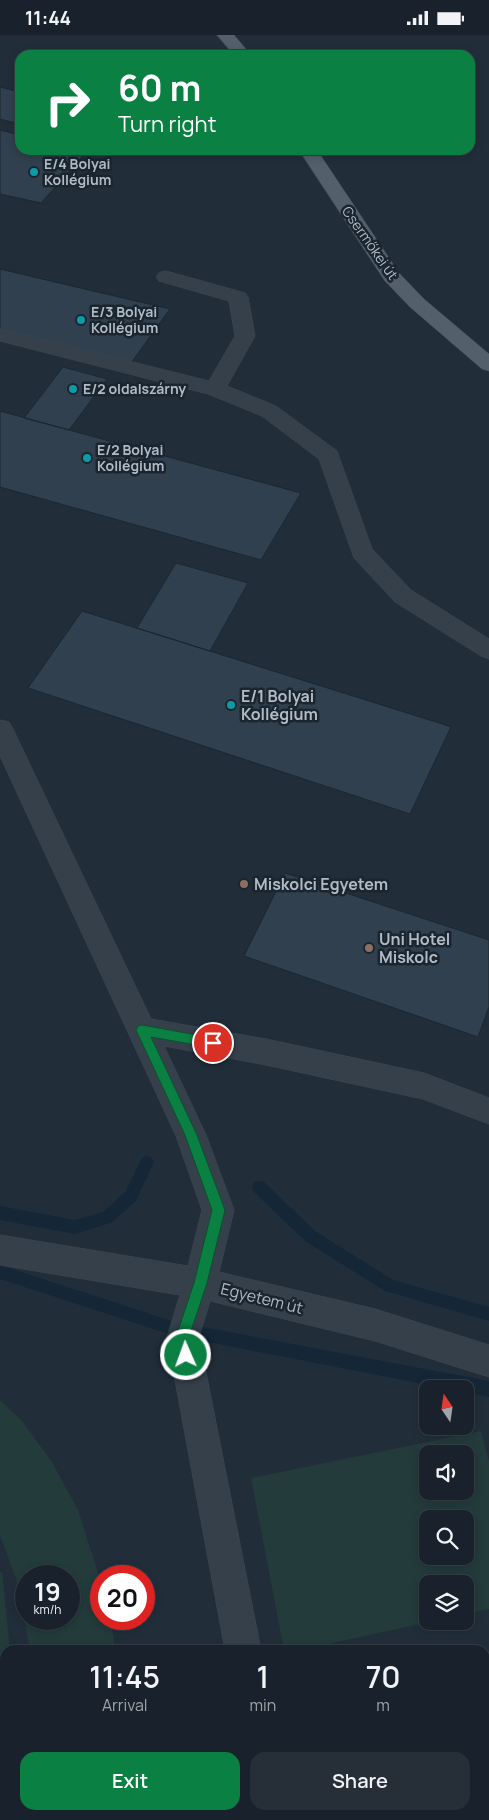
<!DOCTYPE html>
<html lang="en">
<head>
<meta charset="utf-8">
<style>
	:root { --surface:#19222c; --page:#262f38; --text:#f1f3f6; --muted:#9fa4a9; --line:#373f48; --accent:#0b8043 }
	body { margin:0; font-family:Manrope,sans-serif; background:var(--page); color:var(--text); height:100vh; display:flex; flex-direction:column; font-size:19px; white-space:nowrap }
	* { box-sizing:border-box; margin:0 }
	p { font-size:16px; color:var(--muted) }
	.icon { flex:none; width:28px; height:28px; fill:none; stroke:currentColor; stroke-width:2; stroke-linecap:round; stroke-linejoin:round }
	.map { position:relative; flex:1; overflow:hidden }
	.details { position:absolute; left:0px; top:1610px; width:490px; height:175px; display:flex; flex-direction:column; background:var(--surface); border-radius:15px 15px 0 0; box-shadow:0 2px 8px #0003,0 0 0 1px var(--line) }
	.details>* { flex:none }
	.top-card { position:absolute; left:15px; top:15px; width:460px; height:105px; border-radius:15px; box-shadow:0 2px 8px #0003,0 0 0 1px var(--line); background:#0b8043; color:#fff; overflow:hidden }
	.needle { width:32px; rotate:347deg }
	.fabs { position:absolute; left:419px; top:1345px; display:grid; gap:10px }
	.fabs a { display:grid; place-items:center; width:55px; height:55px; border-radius:10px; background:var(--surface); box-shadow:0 2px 8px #0003,0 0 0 1px var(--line); font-size:25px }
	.speed { position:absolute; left:15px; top:1530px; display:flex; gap:10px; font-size:25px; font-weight:700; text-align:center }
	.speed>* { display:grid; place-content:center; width:65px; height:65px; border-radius:50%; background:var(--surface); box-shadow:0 2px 8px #0003,0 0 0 1px var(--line); line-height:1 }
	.speed small { font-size:12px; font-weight:400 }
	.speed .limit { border:8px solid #d22; background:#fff; color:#111 }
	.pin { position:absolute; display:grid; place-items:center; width:42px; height:42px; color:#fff; margin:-21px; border:2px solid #fff; border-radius:50%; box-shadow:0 1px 5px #0007 }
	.me { position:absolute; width:55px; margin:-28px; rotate:358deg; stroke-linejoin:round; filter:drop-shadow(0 0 4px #0008) }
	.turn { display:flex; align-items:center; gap:18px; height:105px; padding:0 20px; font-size:22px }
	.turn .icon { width:65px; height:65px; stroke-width:2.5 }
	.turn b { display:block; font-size:35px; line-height:42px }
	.eta { display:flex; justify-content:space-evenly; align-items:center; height:85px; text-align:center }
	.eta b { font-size:30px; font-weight:600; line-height:35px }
	.action { display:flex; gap:10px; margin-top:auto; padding:10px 20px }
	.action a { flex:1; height:58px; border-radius:15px; background:var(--accent); color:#fff; font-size:20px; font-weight:600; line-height:58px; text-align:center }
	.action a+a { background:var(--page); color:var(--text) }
	.status { display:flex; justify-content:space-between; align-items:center; height:35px; padding:0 25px; background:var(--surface); direction:ltr }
	.status svg { height:14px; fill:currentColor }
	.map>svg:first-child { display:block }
	.green { fill:#233b3b; fill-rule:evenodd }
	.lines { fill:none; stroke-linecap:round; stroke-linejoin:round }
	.stream { fill:#152737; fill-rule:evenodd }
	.building { fill:#30404e; stroke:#1c2731 }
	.minor-casing { stroke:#3e4953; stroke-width:1 }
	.major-casing { stroke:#3e4953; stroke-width:1 }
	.minor { fill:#35404a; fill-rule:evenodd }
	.major { fill:#535f6a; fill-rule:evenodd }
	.route { fill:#0b8043; stroke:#07532c }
	.culture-dot { fill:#0f9aa8; stroke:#1a252f; stroke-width:2 }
	.education-dot { fill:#8d6e63; stroke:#1a252f; stroke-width:2 }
	.labels { text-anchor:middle; stroke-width:5; stroke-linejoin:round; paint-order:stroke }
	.far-poi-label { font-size:14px; font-weight:bold; fill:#b0bbc6; stroke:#1a252f; text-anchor:start }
	.far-street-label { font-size:14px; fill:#b0bbc6; stroke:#1a252f }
	.poi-label { font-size:16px; font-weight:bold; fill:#b0bbc6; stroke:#1a252f; text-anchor:start }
	.street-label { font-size:16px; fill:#b0bbc6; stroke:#1a252f }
</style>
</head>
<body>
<div class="status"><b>11:44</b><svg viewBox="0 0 49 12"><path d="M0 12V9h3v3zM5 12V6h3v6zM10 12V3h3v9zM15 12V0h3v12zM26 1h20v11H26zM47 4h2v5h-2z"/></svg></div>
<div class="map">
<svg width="489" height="1785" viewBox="0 0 489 1785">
	<rect width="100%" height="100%" fill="#212e3a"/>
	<path class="green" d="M0,1365L22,1386L52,1427L78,1475L101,1547V1584H111L115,1615H30L17,1546L0,1501ZM26,1541H69V1584H26Z
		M481,1396L489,1426V1574L465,1579V1549H428V1586H433L301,1615H284L251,1443ZM428,1419H465V1456H428ZM428,1484H465V1521H428Z
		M0,1537H2L10,1615H5V1780H27V1785H0Z
		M489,1726V1785H298V1780H485V1727Z
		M46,1780H135L136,1785H47Z"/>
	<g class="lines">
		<path class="stream" d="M147,1121L152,1123L154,1127L136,1166L112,1187L107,1189L75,1199L0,1185V1171L75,1185L103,1177L126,1156L142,1123Z
			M259,1146L264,1147L315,1196L393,1245L489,1272V1286L385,1256L305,1206L254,1157L252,1152L254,1147Z
			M0,1230L169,1285L174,1287L176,1292L174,1297L169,1299L0,1244Z
			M187,1289L489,1346V1362L465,1357V1354H449L187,1303L182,1301L180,1296L182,1291Z"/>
	</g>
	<path class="building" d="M0,52L20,57V89L0,84Z
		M0,95L20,100V115H88L41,168L0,159Z
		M0,234L170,274L131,328L0,296Z
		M63,332L107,344L69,395L24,383Z
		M0,376L69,395L301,458L261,525L0,452Z
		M176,528L248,548L210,616L137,593Z
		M82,576L436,687L451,692L410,779L28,653Z
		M285,838L489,905V972L478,1002L244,921Z"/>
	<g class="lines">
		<defs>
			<path id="minor" d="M166,236L245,258L248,262L255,301L227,351L276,371L337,416L372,514L411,555L489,604V624L481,621L395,567L354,523L319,424L262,381L208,359L0,306V294L209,346L235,301L229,266L159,246L156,242L159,238Z
				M0,685L9,687L13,694L151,984L266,1004L424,1038L489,1063V1089L423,1064L266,1030L164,1011L206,1100L234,1175L219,1237L375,1274L489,1310V1342L375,1306L210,1266L199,1302L261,1615H225L167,1302L180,1260L0,1230V1200L188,1231L202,1175L176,1101L0,721Z
				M255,1780H293L294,1785H256Z"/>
			<path id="major" d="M217,0H234L251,20H234Z
				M299,115H317L399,238L424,264L489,319V336L482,334L410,272L385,246Z"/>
		</defs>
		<use href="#minor" class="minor-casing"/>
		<use href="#major" class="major-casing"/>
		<use href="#minor" class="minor"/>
		<use href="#major" class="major"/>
	</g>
	<path class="route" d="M142,990L213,1003L217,1004L219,1008L217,1012L213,1013L151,1002L197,1100L225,1175L207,1248L189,1302L193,1320L191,1324L186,1326L181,1324L176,1302L194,1248L212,1175L185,1100L136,995L138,991Z"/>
	<g class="culture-dot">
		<circle cx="34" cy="137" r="5"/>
		<circle cx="81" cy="285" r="5"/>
		<circle cx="73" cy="354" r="5"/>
		<circle cx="87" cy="423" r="5"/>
		<circle cx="231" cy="670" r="5"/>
	</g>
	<g class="education-dot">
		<circle cx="244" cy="849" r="5"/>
		<circle cx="369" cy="913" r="5"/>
	</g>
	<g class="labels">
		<g class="far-poi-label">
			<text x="44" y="134">E/4 Bolyai<tspan x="44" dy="16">Kollégium</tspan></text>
			<text x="91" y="282">E/3 Bolyai<tspan x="91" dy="16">Kollégium</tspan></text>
			<text x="83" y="359">E/2 oldalszárny</text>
			<text x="97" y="420">E/2 Bolyai<tspan x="97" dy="16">Kollégium</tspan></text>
		</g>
		<g class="far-street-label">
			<text transform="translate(370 208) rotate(55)" y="5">Csermőkei út</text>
		</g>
		<g class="poi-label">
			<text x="241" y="667">E/1 Bolyai<tspan x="241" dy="18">Kollégium</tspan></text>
			<text x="254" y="855">Miskolci Egyetem</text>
			<text x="379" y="910">Uni Hotel<tspan x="379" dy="18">Miskolc</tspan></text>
		</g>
		<g class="street-label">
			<text transform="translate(262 1263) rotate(14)" y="6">Egyetem út</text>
		</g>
	</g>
</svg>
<div class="fabs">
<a><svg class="needle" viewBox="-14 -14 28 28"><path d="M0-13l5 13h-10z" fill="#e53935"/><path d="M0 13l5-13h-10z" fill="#9fa4a9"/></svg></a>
<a><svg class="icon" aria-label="sound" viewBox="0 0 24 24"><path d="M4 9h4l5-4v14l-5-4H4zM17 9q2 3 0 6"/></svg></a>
<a><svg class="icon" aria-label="search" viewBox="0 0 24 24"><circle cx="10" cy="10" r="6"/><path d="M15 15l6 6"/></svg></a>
<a><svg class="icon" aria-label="layers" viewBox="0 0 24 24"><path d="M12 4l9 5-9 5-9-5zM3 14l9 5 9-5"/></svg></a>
</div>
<div class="speed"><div>19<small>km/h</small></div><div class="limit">20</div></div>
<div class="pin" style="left:213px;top:1008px;background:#d93025"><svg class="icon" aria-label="arrive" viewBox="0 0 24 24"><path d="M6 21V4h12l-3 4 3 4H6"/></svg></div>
<svg class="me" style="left:186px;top:1320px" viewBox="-20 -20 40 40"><circle r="17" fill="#0b8043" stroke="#fff" stroke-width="3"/><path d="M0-11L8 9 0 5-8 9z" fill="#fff"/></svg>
<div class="top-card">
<div class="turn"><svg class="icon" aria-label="right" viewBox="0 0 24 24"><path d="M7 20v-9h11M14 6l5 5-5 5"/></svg><div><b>60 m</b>Turn right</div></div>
</div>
<section class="details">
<div class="eta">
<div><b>11:45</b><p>Arrival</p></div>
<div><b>1</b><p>min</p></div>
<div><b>70</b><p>m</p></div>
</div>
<div class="action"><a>Exit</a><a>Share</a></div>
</section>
</div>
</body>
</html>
